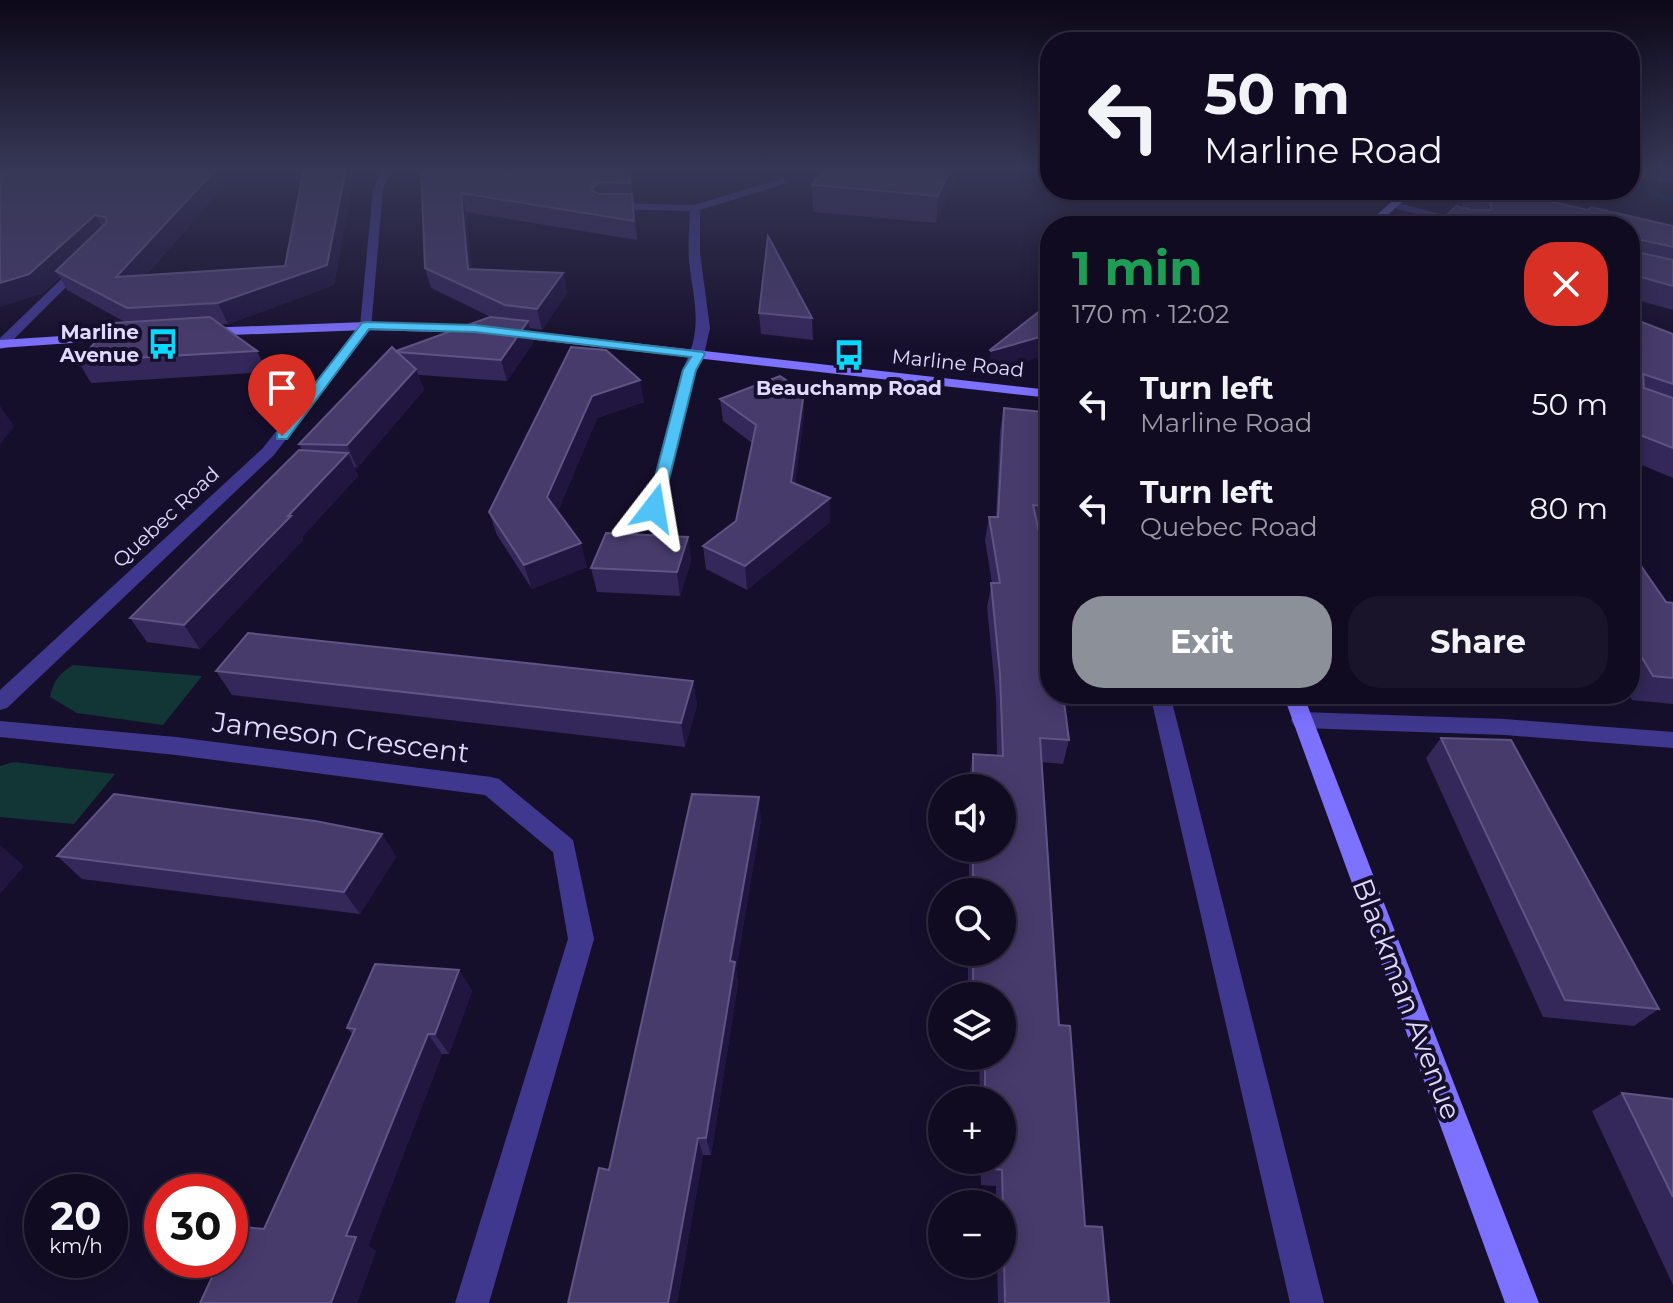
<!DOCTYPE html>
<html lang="en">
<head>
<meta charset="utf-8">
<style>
	:root { --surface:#100b21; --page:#19142a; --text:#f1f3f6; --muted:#9c9ba5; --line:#302b3f; --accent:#8c9099 }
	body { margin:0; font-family:Montserrat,sans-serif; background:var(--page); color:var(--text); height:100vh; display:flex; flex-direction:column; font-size:30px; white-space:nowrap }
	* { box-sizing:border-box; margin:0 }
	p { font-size:26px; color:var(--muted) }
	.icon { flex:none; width:44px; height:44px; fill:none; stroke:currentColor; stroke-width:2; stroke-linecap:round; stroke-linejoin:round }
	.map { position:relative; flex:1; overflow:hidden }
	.details { position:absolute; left:1040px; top:216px; width:600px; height:488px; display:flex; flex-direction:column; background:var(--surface); border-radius:32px; box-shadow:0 4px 20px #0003,0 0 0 2px var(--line) }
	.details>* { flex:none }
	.guide { position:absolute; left:1040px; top:32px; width:600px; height:168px; border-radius:32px; box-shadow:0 4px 20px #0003,0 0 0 2px var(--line); background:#100b21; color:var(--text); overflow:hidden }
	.tools { position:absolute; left:928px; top:774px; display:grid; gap:16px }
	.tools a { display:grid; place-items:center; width:88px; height:88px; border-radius:50%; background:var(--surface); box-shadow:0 4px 20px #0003,0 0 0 2px var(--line); font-size:40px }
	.speed { position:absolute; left:24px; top:1174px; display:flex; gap:16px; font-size:40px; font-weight:700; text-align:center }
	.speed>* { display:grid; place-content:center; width:104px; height:104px; border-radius:50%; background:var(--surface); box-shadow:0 4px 20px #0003,0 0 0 2px var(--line); line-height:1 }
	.speed small { font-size:20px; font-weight:400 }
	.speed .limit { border:12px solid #d22; background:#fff; color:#111 }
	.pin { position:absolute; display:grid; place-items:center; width:68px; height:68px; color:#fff; margin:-82px -34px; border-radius:50% 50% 50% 0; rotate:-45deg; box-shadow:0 0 8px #0007 }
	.pin .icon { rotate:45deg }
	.me { position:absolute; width:88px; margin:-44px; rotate:14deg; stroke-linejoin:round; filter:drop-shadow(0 0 6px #0008) }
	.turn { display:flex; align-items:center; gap:28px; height:168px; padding:0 32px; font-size:36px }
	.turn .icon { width:104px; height:104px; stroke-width:2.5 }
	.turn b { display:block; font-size:56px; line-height:68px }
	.round { display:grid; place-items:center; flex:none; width:84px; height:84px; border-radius:32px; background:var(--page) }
	.overview { display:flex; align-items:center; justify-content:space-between; height:136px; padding:0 32px }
	h1 { font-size:48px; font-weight:700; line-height:60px; color:#1e9e55 }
	.action { display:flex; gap:16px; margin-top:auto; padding:16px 32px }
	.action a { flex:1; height:92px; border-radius:32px; background:var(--accent); color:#fff; font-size:32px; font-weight:700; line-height:92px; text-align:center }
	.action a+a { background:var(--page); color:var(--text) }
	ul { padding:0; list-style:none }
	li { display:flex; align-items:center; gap:24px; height:104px; padding:0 32px }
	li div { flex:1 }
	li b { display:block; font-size:30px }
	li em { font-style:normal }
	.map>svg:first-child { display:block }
	.green { fill:#123636 }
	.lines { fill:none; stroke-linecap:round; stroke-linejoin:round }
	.stream { fill:#071d4d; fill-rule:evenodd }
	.street { fill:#40388e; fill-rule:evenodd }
	.secondary { fill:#7d71ff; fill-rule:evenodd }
	.wall { fill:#34275a }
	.shaded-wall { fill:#201640 }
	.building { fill:#473b6c; stroke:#5f5483; stroke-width:2 }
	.route { fill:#4fc3f7; stroke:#337fa1; stroke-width:2 }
	.labels { text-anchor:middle; stroke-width:8; stroke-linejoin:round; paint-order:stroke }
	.far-poi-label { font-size:20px; font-weight:bold; fill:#e1daff; stroke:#160f2c; text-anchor:end }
	.far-street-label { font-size:20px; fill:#e1daff; stroke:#160f2c }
	.near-street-label { font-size:28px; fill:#e1daff; stroke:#160f2c }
</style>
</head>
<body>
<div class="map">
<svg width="1673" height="1303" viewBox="0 0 1673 1303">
	<rect width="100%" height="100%" fill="#160f2c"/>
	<path class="green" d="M73,665L202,676L163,725L77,713L50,697C53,681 59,674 73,665Z
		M14,762L115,774L74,824L0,817V766Z"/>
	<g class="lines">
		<path class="stream" d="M1630,182L1673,198V203L1630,186Z"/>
		<path class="street" d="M383,168H393L383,189L371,329L274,455L7,708L0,710V690L262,449L360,326L373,189Z
			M784,178L787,183L700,210V253L710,328L704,355L696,370L662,508L660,512H648L646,508L682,370C704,329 694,304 689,261C688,244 689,228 690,211L608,209L603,206L608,203L694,205Z
			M1394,202L1480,224L1481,226H1463L1390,207L1389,205Z
			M79,262L89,264L5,348L0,349V338Z
			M1150,694H1170L1324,1303H1290Z
			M1302,712L1505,719L1673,732V748L1505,735L1302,728L1294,726L1291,720L1294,714Z
			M0,721L176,737L491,777L499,779L573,840L594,939L489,1303H455L568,939L553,852L485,795L176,755L0,737Z"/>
		<path class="secondary" d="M1405,190H1416L1375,226H1364Z
			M366,322L475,325L1050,390V398L475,333L366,330L204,336L197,332L204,328Z
			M124,332L131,336L129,339L0,348V340Z
			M1283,694H1303L1539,1303H1505Z"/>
	</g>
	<path class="wall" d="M0,168H240L146,275L285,266L303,176L257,179L359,171L354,173L334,285L228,324H220L257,351L267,372L91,383L78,361L125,322L67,290L60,277L41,294Z
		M421,168L631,183L635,213L637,240L466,212L472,269L563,273L567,293L542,330L530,328L533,343L507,381L418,375L424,390L357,468L354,467L358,476L302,537L303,540L200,649L147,642L130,618L302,450L299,444L396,351L493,318L431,288L425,268Z
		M826,168H960L936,223L813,212L812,185Z
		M1630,168H1673V184L1633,177L1637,171Z
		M1466,197L1588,210L1673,226V310L1630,298V226H1436L1461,208Z
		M759,313L812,318L813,340L761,334Z
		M1639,321L1673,334V478L1630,460V334Z
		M571,347L644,402L597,418L558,511L587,567L532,589L497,535L489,512Z
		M804,392V414L795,484L830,522L747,590L706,569L703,546L736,521L752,443L723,421L720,399Z
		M1004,408L1044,506L1039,530L1069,740L1063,764L1041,762L1059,1025L1085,1226L1109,1303H998L997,1264H1002V1204H996V1186L981,1185L980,1160H1002V1100H980L979,1056H1002V996H968V952H1002V892H969V848H1002V788H969V777L973,754L997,755L996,698L987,607L992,583L985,540L989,517H996L1000,431Z
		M688,537L691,561L680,596L597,592L591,568Z
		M1630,550L1666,602L1673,603V704L1632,700L1628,694H1630Z
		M216,671L693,681L697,705L685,747L232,695Z
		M1441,738L1659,1009L1634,1026L1543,1017L1426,758Z
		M761,820L736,969L738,983L711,1155H703L677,1303H568L609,1170Z
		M382,834L396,857L360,914L82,879L57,856Z
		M459,970L472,991L449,1054H442L368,1246L376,1251L357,1303H200L264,1229L353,1035L347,1028Z
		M1622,1093L1673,1099V1285L1592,1111Z"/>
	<path class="shaded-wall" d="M217,168H240L127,296L116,277Z
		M253,168H310L313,175L257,179Z
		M346,168H360L359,171L354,173L334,285L228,324L218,303L327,265Z
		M951,168H960L936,223L938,196Z
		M599,182L602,200L591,189Z
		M461,193L466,212L474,289L468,269Z
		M632,194L635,213L637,240L634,221Z
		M95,215L106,234L56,271L59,277L41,294L0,307V283Z
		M563,273L567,293L542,330L537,309Z
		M528,321L533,343L507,381L501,360Z
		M1050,334V354L988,373L991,351Z
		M416,369L424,390L357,468L347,445Z
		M640,380L644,402L597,418L554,521L547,497L592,396Z
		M804,392V414L792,506L791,482Z
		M0,406L14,426L0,445Z
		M348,453L358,476L302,537L303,540L200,649L184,625Z
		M830,498V522L747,590L745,566Z
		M688,537L691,561L680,596L677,572Z
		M581,543L587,567L532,589L524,565Z
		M693,681L697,705L685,747L681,723Z
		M759,797L761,820L736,969L738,983L711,1155L706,1138L730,961Z
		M382,834L396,857L360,914L344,892Z
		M0,845L24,866L0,894Z
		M459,970L472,991L449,1054L435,1034Z
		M428,1034L442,1054L368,1246L376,1251L357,1303H331L346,1236Z
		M698,1138L703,1155L677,1303H668Z"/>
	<path class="building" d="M0,168H217L116,277L285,266L304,168H346L327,265L218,303L127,308L56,271L107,222L106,217L95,215L29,274L0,283Z
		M421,168H628L631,183L599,182L591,189L599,194H632L634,221L461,193L468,269L563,273L537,309L505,305L425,268Z
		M826,168H951L938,196L812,185Z
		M1473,190H1498L1588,210L1591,207L1673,226V247L1642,240L1639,242L1641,253L1673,260V286L1630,274V226H1436L1456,206L1472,210H1492L1490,202L1466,197Z
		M768,236L812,318L759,313Z
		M1050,303V334L991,351L990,350Z
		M210,317L257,351L78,361L113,323Z
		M490,317L528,321L501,360L397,352L416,369L347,445L299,444L392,347L396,351Z
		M1639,321L1673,334V384L1643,374L1644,388L1673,398V448L1630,431V350Z
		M571,347L606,350L640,380L592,396L547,497L581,543L524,565L489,512Z
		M780,376L804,392L791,482L830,498L745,566L703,546L736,521L756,425L720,399Z
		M1004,408L1043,412L1044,506L1033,505L1047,567L1050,591V694H1063L1069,740L1040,738L1059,1025L1070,1026L1085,1226L1102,1227L1109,1303H1005L1002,1170L987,1168L986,1160H1002V1100H985V1056H1002V996H984L983,985L973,984V952H1002V892H973V848H1002V788H973V754L1003,756L1000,674L991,583H1000L989,517H998Z
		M299,450L348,453L288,516H291L184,625L130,618Z
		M606,533L688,537L677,572L591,568Z
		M1630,550L1666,602L1673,603V678L1653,676L1630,638Z
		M248,633L693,681L681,723L216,671Z
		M1441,738L1511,740L1659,1009L1565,1000Z
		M114,794L315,821L382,834L344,892L57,856Z
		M692,794L759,797L730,961L735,962L706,1138H698L668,1303H568L599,1168L609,1170Z
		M375,964L459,970L435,1034H428L346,1236L356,1237L331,1303H200L220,1260H230V1239L236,1226L264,1229L355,1029L347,1028Z
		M1622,1093L1673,1099V1197Z"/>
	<linearGradient id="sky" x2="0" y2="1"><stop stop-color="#0c0818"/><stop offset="0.48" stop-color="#363756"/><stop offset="1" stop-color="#363756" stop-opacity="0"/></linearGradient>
	<rect width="1673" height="351" fill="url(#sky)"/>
	<path class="route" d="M366,322L475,325L703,352L705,354L696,370L662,508L654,513L647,508L683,370L691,357L475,332L369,329L287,439H277V433L362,323Z"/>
	<defs>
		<symbol id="bus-bare" viewBox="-9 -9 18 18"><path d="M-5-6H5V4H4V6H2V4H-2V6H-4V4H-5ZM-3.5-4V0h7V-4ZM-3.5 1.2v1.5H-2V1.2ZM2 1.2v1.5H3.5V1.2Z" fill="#06d9ff" stroke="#160f2c" stroke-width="2.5" paint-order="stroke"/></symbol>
	</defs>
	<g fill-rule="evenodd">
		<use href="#bus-bare" x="141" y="322" width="44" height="44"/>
		<use href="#bus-bare" x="827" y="333" width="44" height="44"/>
	</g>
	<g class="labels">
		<g class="far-poi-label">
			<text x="139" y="339">Marline<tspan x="139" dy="23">Avenue</tspan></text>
			<text x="849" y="395" text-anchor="middle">Beauchamp Road</text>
		</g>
		<g class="far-street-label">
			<text transform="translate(958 363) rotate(6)" y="7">Marline Road</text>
			<text transform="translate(166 517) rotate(-43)" y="7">Quebec Road</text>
		</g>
		<g class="near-street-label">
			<text transform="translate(341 737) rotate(7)" y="10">Jameson Crescent</text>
			<text transform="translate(1407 999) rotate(69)" y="10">Blackman Avenue</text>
		</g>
	</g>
</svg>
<div class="tools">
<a><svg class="icon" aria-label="sound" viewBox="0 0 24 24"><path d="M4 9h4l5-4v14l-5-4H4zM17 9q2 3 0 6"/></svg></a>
<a><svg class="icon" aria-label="search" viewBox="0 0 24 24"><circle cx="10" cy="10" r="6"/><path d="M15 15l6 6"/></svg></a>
<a><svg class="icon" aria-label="layers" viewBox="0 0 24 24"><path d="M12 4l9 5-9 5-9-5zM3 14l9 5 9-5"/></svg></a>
<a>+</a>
<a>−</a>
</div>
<div class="speed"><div>20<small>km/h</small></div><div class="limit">30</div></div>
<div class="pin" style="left:282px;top:436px;background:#d93025"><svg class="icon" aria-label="arrive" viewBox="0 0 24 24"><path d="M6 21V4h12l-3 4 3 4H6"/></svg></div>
<svg class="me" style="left:654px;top:508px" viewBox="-20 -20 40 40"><path d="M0-17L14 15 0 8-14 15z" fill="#4fc3f7" stroke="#fff" stroke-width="4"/></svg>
<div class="guide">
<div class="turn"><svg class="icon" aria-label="left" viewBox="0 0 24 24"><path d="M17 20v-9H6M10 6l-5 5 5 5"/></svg><div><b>50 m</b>Marline Road</div></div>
</div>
<section class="details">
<div class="overview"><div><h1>1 min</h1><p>170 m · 12:02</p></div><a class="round" style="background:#d93025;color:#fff"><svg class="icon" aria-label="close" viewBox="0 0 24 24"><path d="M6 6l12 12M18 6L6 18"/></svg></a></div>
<ul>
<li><svg class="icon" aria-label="left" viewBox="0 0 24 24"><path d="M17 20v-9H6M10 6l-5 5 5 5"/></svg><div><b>Turn left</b><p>Marline Road</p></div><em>50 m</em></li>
<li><svg class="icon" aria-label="left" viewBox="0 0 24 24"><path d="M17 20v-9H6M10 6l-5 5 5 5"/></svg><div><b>Turn left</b><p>Quebec Road</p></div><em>80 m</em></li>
</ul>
<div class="action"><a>Exit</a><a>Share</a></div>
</section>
</div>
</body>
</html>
